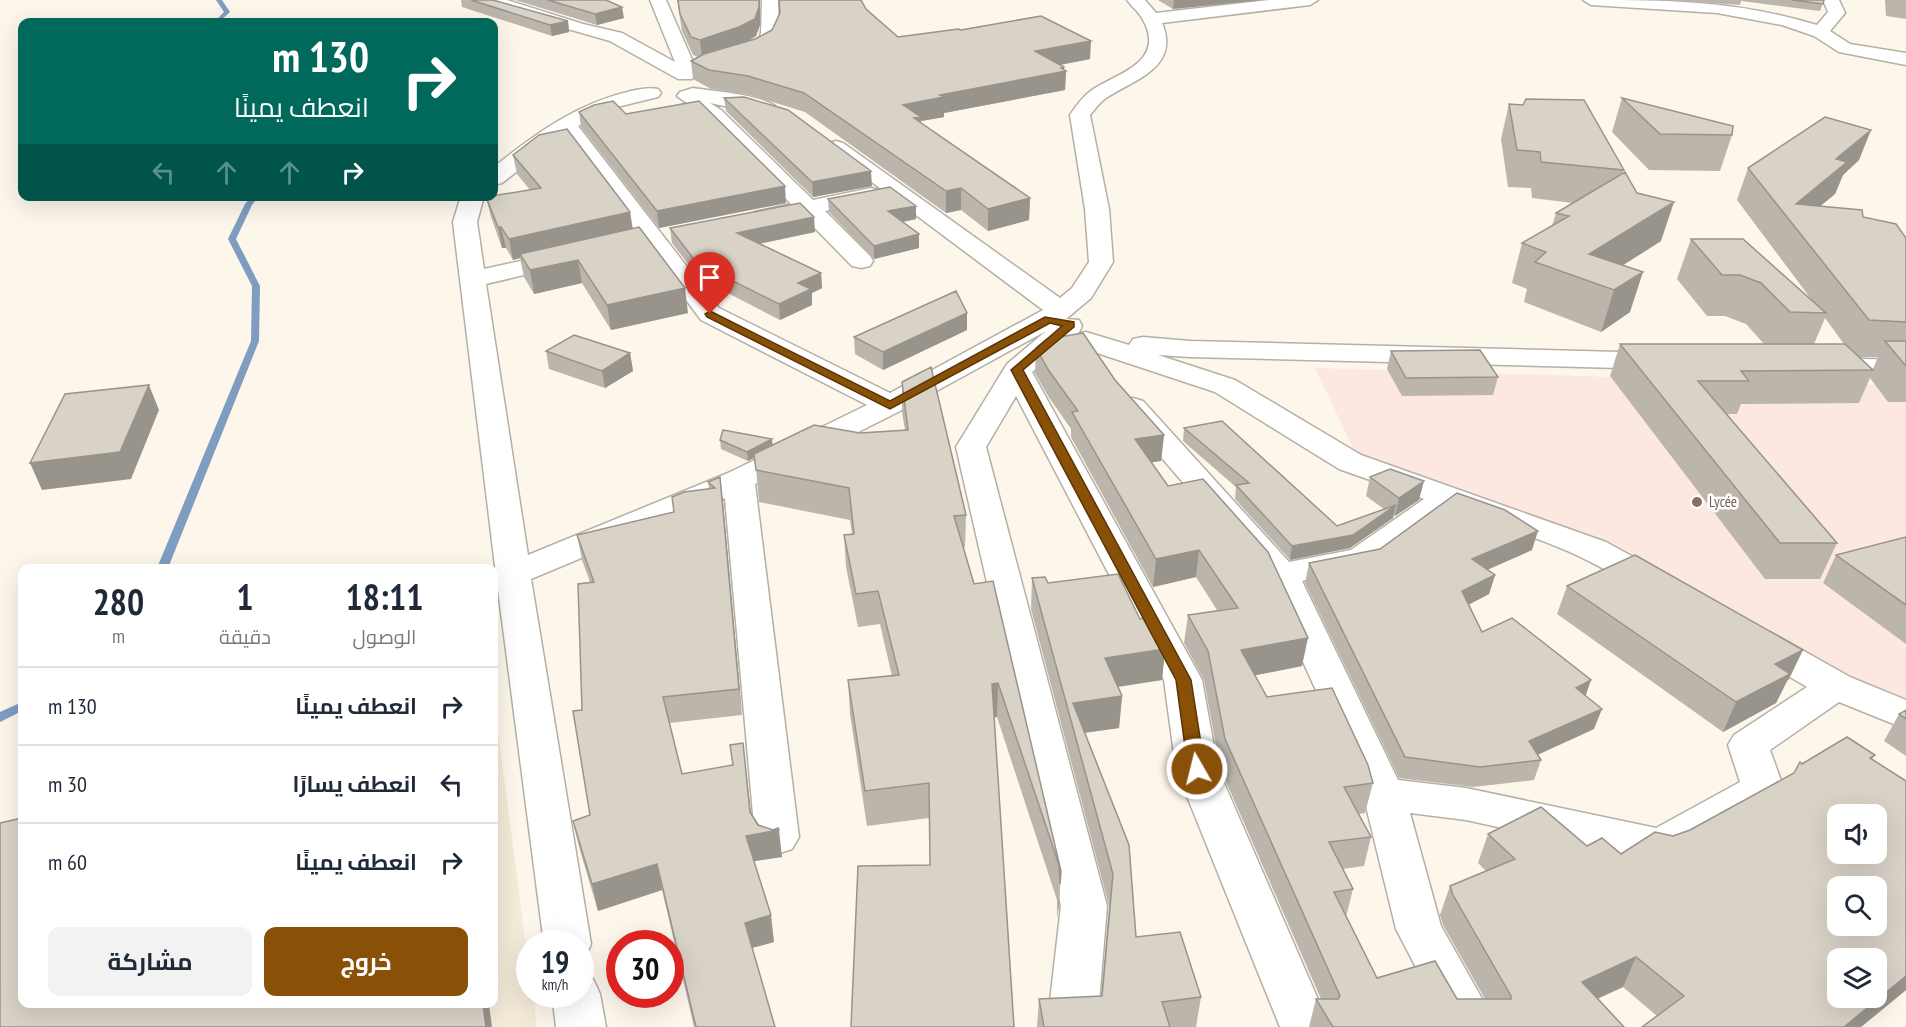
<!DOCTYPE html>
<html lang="ar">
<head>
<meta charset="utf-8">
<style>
	:root { --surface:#fff; --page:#f2f2f3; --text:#1f2937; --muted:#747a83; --line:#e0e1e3; --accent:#895007 }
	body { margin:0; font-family:"PT Sans Narrow",Cairo,sans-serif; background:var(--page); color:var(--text); direction:rtl; height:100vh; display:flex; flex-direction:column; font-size:22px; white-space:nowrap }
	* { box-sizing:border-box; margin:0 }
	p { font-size:20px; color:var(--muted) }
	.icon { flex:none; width:33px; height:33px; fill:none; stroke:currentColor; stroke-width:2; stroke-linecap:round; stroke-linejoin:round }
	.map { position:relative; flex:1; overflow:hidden; direction:ltr }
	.details { position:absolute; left:18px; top:564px; width:480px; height:444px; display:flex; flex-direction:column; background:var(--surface); border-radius:12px; box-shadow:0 6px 24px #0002; direction:rtl }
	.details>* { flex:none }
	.guide { position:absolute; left:18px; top:18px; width:480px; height:183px; border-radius:12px; box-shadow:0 6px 24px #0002; direction:rtl; background:#00695c; color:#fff; overflow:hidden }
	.fabs { position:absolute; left:1827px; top:804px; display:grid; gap:12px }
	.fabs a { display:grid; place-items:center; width:60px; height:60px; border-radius:12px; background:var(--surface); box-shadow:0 6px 24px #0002; font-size:30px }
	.speed { position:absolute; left:516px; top:930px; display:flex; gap:12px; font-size:30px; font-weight:700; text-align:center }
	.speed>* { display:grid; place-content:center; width:78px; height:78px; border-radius:50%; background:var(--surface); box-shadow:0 6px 24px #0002; line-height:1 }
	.speed small { font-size:15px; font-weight:400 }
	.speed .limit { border:9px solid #d22; background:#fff; color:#111 }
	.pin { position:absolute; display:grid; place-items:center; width:51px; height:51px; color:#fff; margin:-62px -26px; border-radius:50% 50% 50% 0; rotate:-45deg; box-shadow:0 0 6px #0007 }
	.pin .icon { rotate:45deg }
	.me { position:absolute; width:66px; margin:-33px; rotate:352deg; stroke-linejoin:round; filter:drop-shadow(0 0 4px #0008) }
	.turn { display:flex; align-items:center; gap:21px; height:126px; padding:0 30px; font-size:27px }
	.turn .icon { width:78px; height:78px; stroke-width:2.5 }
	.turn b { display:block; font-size:42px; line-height:51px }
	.lanes { display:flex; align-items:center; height:57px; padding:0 30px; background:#0003; justify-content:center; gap:30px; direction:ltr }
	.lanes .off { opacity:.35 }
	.eta { display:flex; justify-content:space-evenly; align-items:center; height:102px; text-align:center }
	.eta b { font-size:36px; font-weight:700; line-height:42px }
	.button { display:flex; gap:12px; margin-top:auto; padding:12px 30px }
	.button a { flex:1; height:69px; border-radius:12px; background:var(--accent); color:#fff; font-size:24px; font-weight:700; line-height:69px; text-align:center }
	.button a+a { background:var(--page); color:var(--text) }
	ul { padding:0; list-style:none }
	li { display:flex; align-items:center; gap:18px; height:78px; padding:0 30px; border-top:2px solid var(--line) }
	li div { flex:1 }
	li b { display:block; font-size:22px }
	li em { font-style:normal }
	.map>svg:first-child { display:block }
	.built { fill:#f4ead8 }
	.education { fill:#fce8e1 }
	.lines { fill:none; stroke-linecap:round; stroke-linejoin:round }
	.stream { fill:#7e9dc0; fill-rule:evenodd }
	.minor-casing { stroke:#b5b0a5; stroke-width:3 }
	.minor { fill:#fff; fill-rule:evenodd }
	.wall { fill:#bbb5ab; fill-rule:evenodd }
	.shaded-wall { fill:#98938b }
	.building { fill:#d9d2c7; stroke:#98938b; stroke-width:1.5; fill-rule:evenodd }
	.route { fill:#895007; stroke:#593405; stroke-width:1.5 }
	.education-dot { fill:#8d6e63; stroke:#fff; stroke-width:2 }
	.labels { text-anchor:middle; stroke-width:5; stroke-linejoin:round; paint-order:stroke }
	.education-label { font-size:15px; fill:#785e54; stroke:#fff; text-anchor:start }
</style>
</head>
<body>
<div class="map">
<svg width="1906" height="1027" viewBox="0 0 1906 1027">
	<rect width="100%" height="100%" fill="#fcf6eb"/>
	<path class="built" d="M498,732L529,969L530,994L533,995L537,1027H0V849L22,1004H494V733Z"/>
	<path class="education" d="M1315,368L1906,386V707L1620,551L1355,452Z"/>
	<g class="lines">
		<path class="stream" d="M216,0H222L230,12L219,22H214L224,12Z
			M252,196H259L252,205L236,239L260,286L259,341L168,568H157L251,341L252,286L228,239L245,204Z
			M22,702V711L0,722V712Z"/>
		<defs>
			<path id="minor" d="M491,0H507L583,24L622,33L675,62L650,0H666L697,71L692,79H678L610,41L494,8Z
				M762,0H778C778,16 781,32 772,46L743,59H731L728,55L731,51L759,39L761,33Z
				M1127,0H1145L1156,13L1269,0H1318L1310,5L1162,23C1181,68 1133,80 1106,98C1100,102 1095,109 1090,115L1109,209L1113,262L1091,298L1066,319L1079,320L1082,326L1079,332L1032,372L1202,680L1218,769L1330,1027H1280L1176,769L1164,680L1016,396L986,447L1107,906L1097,1027H1047L1061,906L956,447L1007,364L1046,331L900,411L755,484L799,837L792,849L777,854L762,849L755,837L725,498L531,579L591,944L585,958L580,959V944H544L496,574L453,222L461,196H484L477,222L484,269L566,251L575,253L578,258L575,263L486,284L528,555L728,473L867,405L701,320L564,135L502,183L494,185V167C535,134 578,103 631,91C640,89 649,87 658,89L661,93L658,97L617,107L578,126L719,308L890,393L1043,310L825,147L829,143L836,141L843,143L1060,298L1072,288L1089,262L1085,209L1070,115C1076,106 1083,96 1092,90C1117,73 1168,62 1142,18C1138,11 1131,6 1127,0Z
				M1583,0C1666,0 1735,0 1817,25L1828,12L1823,0H1839L1845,13L1830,31L1850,44L1906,53V65L1839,52L1814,36L1782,25L1717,13L1591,5Z
				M693,88C711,91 768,95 778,109L775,113L768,115L710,103L721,110L813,200L871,188L879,190L882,195L879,200L825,211L870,256L873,261L870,266L861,268L852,266L803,216L763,224L755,222L751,217L755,212L791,204L707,118L677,96L680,92Z
				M1086,332L1129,345L1133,339L1143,337L1190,341L1658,353L1668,355L1672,361L1668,367L1658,369L1190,357L1158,355L1235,380L1361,455L1606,542L1670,577L1676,585L1670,593C1647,599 1628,583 1607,571C1559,543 1504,528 1452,509L1374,566L1302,581L1398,780L1466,788L1656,828L1740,782L1728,745L1734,735L1807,687L1744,650L1738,641L1744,632L1757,629L1770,632L1850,677L1906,700V729L1839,702L1770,750L1784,789L1778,800L1675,858L1660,863L1466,820L1410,813L1441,926L1498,1027H1447L1396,929L1363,794L1265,578L1118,407L1123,401L1133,398L1143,401L1289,562L1351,550L1424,499L1339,469L1215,392L1076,346L1072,340L1076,334Z
				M1824,358L1906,360V376L1824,374L1814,372L1810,366L1814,360Z
				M580,975L593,979L600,994L606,1027H556L552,994H580Z"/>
		</defs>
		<use href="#minor" class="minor-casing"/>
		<use href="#minor" class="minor"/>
	</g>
	<path class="wall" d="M461,0H493L568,21L569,32L552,36L462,7Z
		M515,0H606L624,18L597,25Z
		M677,0H760V25L756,36L747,42L866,9L898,37L961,30L1090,59L1060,65L1064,67V70L1066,71L1065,90L944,113V117L921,121V123L1030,198L1029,220L988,231L961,210L946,213L805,112L750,95L711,89L693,79L691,61L698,57L693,55L682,31Z
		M1158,0H1261L1173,9Z
		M1669,0H1824L1820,11L1741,1L1740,5Z
		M1885,0H1906V19L1886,16Z
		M724,98L872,186L813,197L726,111Z
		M1622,98L1732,135L1720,171L1649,170L1612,132Z
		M1509,104L1624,170L1622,174L1661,241L1623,265L1630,312L1601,332L1524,302L1527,289L1512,283L1522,243L1552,226L1556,213L1573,203L1532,198L1531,188L1508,187L1501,139Z
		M579,112L626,114L786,203L659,228L581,127Z
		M513,155L630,212L633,229L688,313L611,330L582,283L534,294L524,277L520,258L513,260L506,248H502L491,217L486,197L530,190L517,174Z
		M1859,160L1843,175L1835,194L1820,206L1863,217L1906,238V402H1888L1870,378L1859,403L1741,404L1737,414H1726L1837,543L1820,579H1765L1610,376L1620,344H1764L1746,324L1725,316H1707L1677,279L1691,239L1811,299L1737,200L1748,168ZM1825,318L1844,344H1814ZM1859,357H1878L1873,369Z
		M828,199L916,219L902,222L919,234V248L874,259L829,212Z
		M670,228L815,232L760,244L821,273L822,288L812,293V305L780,320L699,278L672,243Z
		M967,313V330L883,370L855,354L854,337Z
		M1036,348L1115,380L1164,435L1161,461L1151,462L1168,486L1302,666L1255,675L1267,697L1373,783L1365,813L1359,814L1371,837L1364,866L1343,869L1353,889L1346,917L1377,978L1457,999H1485L1443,925L1440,915L1450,886L1486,871L1478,863L1488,834L1587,846L1621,854L1690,830L1794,773L1802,764L1875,755L1872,759L1906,781V990L1861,1027H1642L1657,1016L1623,987L1598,998L1624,1027H1309L1316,999H1321L1220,768L1204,680L1184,643L1188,615L1217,610L1196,577L1153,587L1071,437V429L1048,396L1035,373Z
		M546,351L630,353L633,371L605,388L549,369Z
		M1391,351L1498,377L1493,395L1402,396L1387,369Z
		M902,382L966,515L965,547L963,548L1061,871L1057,919V900L997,717L994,718L930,865L929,818L867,826L850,714L848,680L892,676L880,624L858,627L846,567L844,535L852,534L850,520L759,502L755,457L748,461L721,449L720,440L773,445L860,433L905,430L902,412Z
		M1184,428L1337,526L1384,509L1366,496L1370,477L1419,500L1395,516L1394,515L1393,518L1350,548L1290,560L1235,499L1236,487L1183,441Z
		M720,477L742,715L669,723L682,774L733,765L743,743L751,813L782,857L754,861L774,942L752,948L775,1027H694L662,890L598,911L579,847L573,821L590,815L582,710L590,582L582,560L577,535L674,512L709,489L708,482Z
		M1906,537V644L1823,583L1836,555Z
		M1532,550L1487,570L1495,575L1489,594L1468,605L1482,632L1591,680L1585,696L1594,729L1537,755L1541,760L1534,780L1473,787L1399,778L1305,583L1309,563Z
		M1032,578L1048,583L1140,619L1165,649L1162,680L1118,687L1122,696L1119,728L1084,733L1136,937L1201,997L1196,1027H1037L1039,999L1101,996L1109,906L1031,609Z
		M1567,586L1789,679L1787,681L1776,703L1723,732L1557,614Z
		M1906,710V756L1884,741L1899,714Z"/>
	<path class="shaded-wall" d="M759,0H760V25L756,36L741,45L702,58L700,40Z
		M1174,0H1261L1173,9Z
		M622,7L624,18L597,25L595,14Z
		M568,21L569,32L552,36L550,25Z
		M1091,41L1090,59L1034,70L1035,51Z
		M1064,67V72L1066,71L1065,90L944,113V117L921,121V137L903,105L940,95Z
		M1871,130L1859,160L1843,175L1835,194L1795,227L1796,204L1836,159Z
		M871,171L872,186L813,197L812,182Z
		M785,186L786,203L659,228L657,211Z
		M961,188V210L946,213V191Z
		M1030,198L1029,220L988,231V209Z
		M1674,202L1661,241L1595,283L1589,254Z
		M916,206V219L889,225L888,211Z
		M630,212L633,233L520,254V258L513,260L509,239Z
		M814,217L815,232L738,248L737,233Z
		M498,227H501L506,248H502Z
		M919,234V248L874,259V246Z
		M578,260L582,283L534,294L530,270Z
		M1643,272L1630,312L1601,332L1614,290Z
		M821,273L822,288L812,293V305L780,320L779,304L798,283Z
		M685,288L688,313L611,330L607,305Z
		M967,313V330L883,370V352Z
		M630,353L633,371L605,388L602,371Z
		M149,385L159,410L131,479L42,490L30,463Z
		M1164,435L1161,461L1133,465L1135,439Z
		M772,439L773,448L748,461L747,452Z
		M720,477L723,501L742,715L739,689Z
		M1424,481L1419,500L1395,516L1399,498Z
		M1396,505L1393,518L1350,548L1290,560L1292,546Z
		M1538,531L1532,550L1466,579L1472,559Z
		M1199,550L1196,577L1153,587L1156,559Z
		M1495,575L1489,594L1456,611L1462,591Z
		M1308,638L1302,666L1237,679L1241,650Z
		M1165,649L1162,680L1102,689L1105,658Z
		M1803,650L1789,679L1787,681L1776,703L1723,732L1736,702L1775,664Z
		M1591,680L1584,700L1576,688Z
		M998,683L997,717L991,718L992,684Z
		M1122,696L1119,728L1075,734L1073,703Z
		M1602,709L1594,729L1522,762L1529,741Z
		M743,743L753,834L779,830L782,857L749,862L746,836L750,812Z
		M657,864L662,890L598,911L592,884Z
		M1061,871L1059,906L1057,919L1060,884Z
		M771,915L774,942L748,949L745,923Z
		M1636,957L1623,987L1569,1012L1582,982Z
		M1906,976V990L1861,1027H1844Z
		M483,1004H489L492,1027H486Z"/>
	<path class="building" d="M471,0H493L568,21L550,25Z
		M548,0H606L622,7L595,14Z
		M678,0H759V7L755,19L739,27L700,40L691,37L680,14Z
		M779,0H861L866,9L898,37L958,29L961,30L1041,16L1091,41L1035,51L1064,67L1061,68L1066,71L940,95L944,97L903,105L921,117L914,118L1030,198L988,209L961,188L946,191L804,93L748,76L709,70L691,61L704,54L755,39L772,30L780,13Z
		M1792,0H1824L1823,4Z
		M744,97L788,110L871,171L812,182L724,98Z
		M1622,98L1733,126L1732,135L1660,134Z
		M1526,99L1584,100L1624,170L1541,162L1540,152L1517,150L1509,104L1523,105Z
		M613,101L626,114L699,101L785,186L657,211L579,112L594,105Z
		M1825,117L1871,130L1836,159L1847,162L1796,204L1862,210L1863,217L1896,224L1906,238V322L1869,320L1748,168Z
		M567,129L630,212L509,239L501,227H498L486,197L541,188L513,155L539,135Z
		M1625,172L1637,193L1674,202L1589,254L1643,272L1614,290L1535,262L1546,252L1522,243L1569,216L1556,213Z
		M890,187L916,206L888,211L919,234L874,246L828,199Z
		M800,203L814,217L737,233L821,273L798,283L811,289L779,304L697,263L670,228Z
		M639,227L685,288L607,305L578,260L530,270L520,254Z
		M1691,239H1743L1826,313L1790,312L1761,283L1740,275H1722Z
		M956,291L967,313L883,352L854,337Z
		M1083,333L1115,380L1164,435L1135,439L1168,486L1203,479L1268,552L1308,638L1241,650L1267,697L1332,688L1368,765L1373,783L1344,787L1371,837L1329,842L1353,889L1334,892L1377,978L1435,961L1457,999H1511V996L1453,895L1450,886L1515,859L1488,834L1541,807L1587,846L1602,838L1621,854L1655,832L1673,836L1690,830L1794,773L1800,762L1802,764L1847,737L1875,755L1870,758L1906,781V976L1844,1027H1642L1684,996L1636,957L1582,982L1624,1027H1333L1316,999H1338L1340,996L1225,739L1208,651L1188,615L1238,608L1199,550L1156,559L1072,412L1078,411L1049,371L1036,348L1047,339ZM1838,814H1876V854H1838ZM1838,886H1876V926H1838ZM1838,958H1876V998H1838Z
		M574,335L630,353L602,371L546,351Z
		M1885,341H1906V365H1905Z
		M1620,344H1845L1873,370L1741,371L1749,381H1698L1837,543H1780Z
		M1480,350L1498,377L1406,378L1391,351Z
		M931,367L966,515L954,516L974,584L993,581L1061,871L1060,884L1059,865L998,683L992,684L1014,1027H851L858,866L930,865L929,783L865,791L848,680L899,675L878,591L856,594L844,535L854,534L849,488L756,470L754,454L814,425L860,433L908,430L902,382Z
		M149,385L120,452L30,463L65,394Z
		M1222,421L1337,526L1396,505L1353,535L1292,546L1236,485L1249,483L1184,428Z
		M723,430L772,439L747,452L720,440Z
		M1390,469L1424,481L1399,498L1370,477Z
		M720,477L739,689L663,697L682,774L733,765L730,745L743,743L750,812L758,825L773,830L778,828L779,830L746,836L771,915L745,923L775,1027H696L657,864L592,884L573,821L590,815L573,711L582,710L578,584L594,582L577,535L674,512L672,497L684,492L715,488L708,482Z
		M1457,493L1505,510L1538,531L1472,559L1495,575L1462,591L1482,632L1512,618L1591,680L1576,688L1602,709L1529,741L1541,760L1480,767L1405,757L1309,563L1380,549Z
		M1906,537V605L1836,555Z
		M1635,555L1803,650L1775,664L1790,674L1736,702L1567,586Z
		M1118,574L1140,619L1148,617L1165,649L1105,658L1122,696L1073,703L1129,845L1136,937L1180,932L1201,997L1162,1002L1170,1027H1044L1039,999L1102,996L1113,874L1032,578L1045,577L1048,583Z
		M1906,710V719L1899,714Z
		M22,818V1004H483L486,1027H0V823Z"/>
	<path class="route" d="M710,311L890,401L1045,317L1074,322V327L1023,370L1191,680L1205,769L1203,773L1197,775L1191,773L1188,769L1176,680L1011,370L1062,326L1050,323L890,409L707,317L705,314Z"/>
	<circle class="education-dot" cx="1697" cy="502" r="6"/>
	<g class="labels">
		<g class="education-label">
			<text x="1709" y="507">Lycée</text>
		</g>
	</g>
</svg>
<div class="fabs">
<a><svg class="icon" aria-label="sound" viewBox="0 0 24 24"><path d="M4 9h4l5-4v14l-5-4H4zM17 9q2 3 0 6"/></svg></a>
<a><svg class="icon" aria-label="search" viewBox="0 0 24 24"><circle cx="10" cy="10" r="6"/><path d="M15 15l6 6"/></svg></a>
<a><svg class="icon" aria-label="layers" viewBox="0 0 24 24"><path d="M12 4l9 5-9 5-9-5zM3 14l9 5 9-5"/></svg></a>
</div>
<div class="speed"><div>19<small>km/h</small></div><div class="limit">30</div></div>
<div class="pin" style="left:710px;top:314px;background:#d93025"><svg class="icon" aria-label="arrive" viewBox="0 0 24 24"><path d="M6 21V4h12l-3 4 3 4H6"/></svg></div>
<svg class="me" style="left:1197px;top:769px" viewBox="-20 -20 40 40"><circle r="17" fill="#895007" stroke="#fff" stroke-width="3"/><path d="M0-11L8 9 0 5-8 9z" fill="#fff"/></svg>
<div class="guide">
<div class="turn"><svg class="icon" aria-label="right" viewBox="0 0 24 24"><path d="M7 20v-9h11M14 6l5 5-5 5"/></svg><div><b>130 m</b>انعطف يمينًا</div></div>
<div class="lanes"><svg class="icon off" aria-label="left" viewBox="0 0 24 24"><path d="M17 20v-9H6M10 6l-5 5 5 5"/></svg><svg class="icon off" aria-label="ahead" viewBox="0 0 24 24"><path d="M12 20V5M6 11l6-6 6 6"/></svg><svg class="icon off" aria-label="ahead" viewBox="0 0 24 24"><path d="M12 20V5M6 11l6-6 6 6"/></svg><svg class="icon" aria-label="right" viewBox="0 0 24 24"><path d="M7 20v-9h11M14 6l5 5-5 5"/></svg></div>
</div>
<section class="details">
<div class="eta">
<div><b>18:11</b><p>الوصول</p></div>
<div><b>1</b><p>دقيقة</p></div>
<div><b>280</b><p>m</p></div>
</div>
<ul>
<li><svg class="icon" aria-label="right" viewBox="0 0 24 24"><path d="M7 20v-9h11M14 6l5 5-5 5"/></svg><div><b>انعطف يمينًا</b></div><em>130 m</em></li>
<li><svg class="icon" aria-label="left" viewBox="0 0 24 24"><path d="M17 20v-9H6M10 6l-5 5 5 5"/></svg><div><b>انعطف يسارًا</b></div><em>30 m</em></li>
<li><svg class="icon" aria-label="right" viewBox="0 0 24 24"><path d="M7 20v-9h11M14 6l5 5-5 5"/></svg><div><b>انعطف يمينًا</b></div><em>60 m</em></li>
</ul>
<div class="button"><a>خروج</a><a>مشاركة</a></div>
</section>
</div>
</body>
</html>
